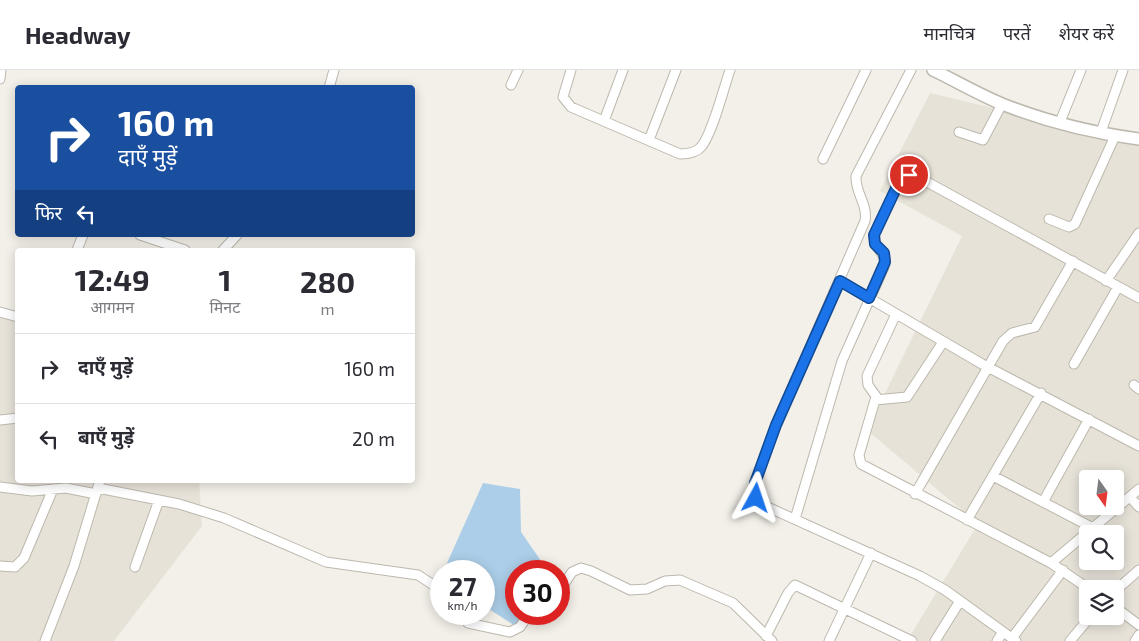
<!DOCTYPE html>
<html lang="hi">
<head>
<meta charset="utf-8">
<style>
	:root { --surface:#fff; --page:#f2f2f3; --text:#2b2b33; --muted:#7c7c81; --line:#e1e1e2 }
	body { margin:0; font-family:"Exo 2","Noto Sans Devanagari",sans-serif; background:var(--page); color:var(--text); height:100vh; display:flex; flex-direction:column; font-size:19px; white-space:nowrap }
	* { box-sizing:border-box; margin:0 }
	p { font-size:16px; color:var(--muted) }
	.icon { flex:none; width:28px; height:28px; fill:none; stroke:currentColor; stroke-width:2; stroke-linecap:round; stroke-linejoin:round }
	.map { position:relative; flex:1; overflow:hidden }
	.drawer { position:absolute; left:15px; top:178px; width:400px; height:235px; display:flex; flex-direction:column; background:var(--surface); border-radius:5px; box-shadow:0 2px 12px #0003 }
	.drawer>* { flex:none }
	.banner { position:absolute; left:15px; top:15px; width:400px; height:152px; border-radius:5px; box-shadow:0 2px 12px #0003; background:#1a4fa0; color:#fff; overflow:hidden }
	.needle { width:32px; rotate:166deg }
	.buttons { position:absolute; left:1079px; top:400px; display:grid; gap:10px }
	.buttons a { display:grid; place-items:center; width:45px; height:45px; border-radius:5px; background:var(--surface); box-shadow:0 2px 12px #0003; font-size:25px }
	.speed { position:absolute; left:430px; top:490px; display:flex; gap:10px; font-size:25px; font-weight:700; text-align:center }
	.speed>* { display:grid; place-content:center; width:65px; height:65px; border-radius:50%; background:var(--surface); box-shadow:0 2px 12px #0003; line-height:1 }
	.speed small { font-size:12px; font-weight:400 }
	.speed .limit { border:8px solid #d22; background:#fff; color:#111 }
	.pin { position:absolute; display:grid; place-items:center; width:42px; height:42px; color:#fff; margin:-21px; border:2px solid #fff; border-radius:50%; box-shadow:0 1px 5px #0007 }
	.me { position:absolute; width:55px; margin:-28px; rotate:5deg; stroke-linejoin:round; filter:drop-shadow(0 0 4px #0008) }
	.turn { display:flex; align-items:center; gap:18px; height:105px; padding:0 20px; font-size:22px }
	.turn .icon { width:65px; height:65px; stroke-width:2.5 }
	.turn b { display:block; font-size:35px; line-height:42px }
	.then { display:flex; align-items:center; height:48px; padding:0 20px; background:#0003; gap:10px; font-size:19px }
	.eta { display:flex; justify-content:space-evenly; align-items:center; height:85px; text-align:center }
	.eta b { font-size:30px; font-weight:700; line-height:35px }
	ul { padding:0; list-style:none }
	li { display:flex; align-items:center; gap:15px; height:70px; padding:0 20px; border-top:1px solid var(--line) }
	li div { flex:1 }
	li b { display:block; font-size:19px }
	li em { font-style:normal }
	header { display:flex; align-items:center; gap:30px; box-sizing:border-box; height:70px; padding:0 25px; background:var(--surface); border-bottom:1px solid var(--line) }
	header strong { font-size:24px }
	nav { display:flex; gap:28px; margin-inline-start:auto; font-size:18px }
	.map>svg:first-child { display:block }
	.residential { fill:#e6e2d8; fill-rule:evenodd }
	.water { fill:#accee8 }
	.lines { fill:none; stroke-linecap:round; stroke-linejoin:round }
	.minor-casing { stroke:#bdb8ad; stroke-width:11 }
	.tertiary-casing { stroke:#bdb8ad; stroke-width:14 }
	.minor { stroke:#fff; stroke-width:9 }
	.tertiary { stroke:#fff; stroke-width:11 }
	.route-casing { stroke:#114b97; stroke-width:12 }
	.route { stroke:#1a73e8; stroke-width:9 }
</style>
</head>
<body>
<header>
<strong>Headway</strong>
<nav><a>मानचित्र</a><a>परतें</a><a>शेयर करें</a></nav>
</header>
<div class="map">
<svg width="1139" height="571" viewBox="0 0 1139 571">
	<rect width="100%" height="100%" fill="#f3f0e9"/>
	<path class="residential" d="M930,23L1139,73V571H907L978,454L867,360L962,166L880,121ZM1088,409H1115V436H1088ZM1088,464H1115V491H1088ZM1088,519H1115V546H1088Z
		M0,243L17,247L18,410H199L202,456L114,571H0Z"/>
	<path class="water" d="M483,413L520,419L521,462L548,501H516V544H527L517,557L484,536V501H453L447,493Z"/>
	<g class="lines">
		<defs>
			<path id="minor" d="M571,0L563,27L571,37L680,84C688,84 696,83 701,77C712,65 724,17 730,0
				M911,0L856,106C855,123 868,134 865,151L776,355L755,413C754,424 755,428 763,435L920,506L945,520L1016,571
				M0,9L1,0
				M511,15L518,0
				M329,18L334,0
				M604,51L623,0
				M1060,52L1081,0
				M959,62L983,70L1002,34
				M1101,62L1123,0
				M649,70L676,0
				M823,89L866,0
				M1049,149L1069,157L1075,154L1115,66
				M140,165L185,180
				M77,180L83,165
				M223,180L237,165
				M840,211L982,294L1139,376
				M1106,211L1139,163
				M0,242L18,247
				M943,272L907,327L875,330L859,385L861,394L1051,493L1089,519
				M1074,294L1118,217
				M1134,315L1139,319
				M878,329L868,315L867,306L896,244
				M0,350L18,348
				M993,406L1093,458
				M0,417L32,421L66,418L96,424
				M98,418L179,434L224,448L326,492L418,505L441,520
				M915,424L1003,271L1012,263L1035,257L1073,191
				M1130,427L1139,437
				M1043,432L1089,349
				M795,449L842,291L884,197L885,188L875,174L874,165L899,113C905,106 909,104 918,107L1139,228
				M967,450L1041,323
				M1051,493L1139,419
				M0,496L15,497L24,488L53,419
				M135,497L159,430
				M1115,521L1139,500
				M559,522L572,502L581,498L591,501L630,520L647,519L665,511L680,510L733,533L772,571
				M1115,537L1139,555
				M460,544L468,553L510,562L520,557L529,544
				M766,566L788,523L795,515L912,571
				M1012,568L1063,500
				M45,571L74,496L100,410
				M829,571L871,483
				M935,571L960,531
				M997,571L1003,562
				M1070,571L1091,546
				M1135,571L1139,565"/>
			<path id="tertiary" d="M933,0C956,11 978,24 1002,34C1045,51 1093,63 1139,69"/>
		</defs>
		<use href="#minor" class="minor-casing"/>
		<use href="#tertiary" class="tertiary-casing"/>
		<use href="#minor" class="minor"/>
		<use href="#tertiary" class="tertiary"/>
	</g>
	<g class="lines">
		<defs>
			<path id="route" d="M756,428L755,413L776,355L840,211L869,228L885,192L884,183L875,174L874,165L899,112L909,105"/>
		</defs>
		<use href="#route" class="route-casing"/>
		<use href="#route" class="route"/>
	</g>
</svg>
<div class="buttons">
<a><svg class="needle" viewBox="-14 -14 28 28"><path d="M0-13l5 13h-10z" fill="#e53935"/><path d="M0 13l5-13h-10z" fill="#7c7c81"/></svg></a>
<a><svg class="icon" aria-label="search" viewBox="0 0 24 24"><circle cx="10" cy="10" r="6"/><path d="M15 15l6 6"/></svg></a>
<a><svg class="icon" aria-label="layers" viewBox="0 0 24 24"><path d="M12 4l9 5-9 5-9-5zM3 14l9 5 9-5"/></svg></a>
</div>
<div class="speed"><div>27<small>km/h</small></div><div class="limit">30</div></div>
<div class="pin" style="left:909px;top:105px;background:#d93025"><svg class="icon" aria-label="arrive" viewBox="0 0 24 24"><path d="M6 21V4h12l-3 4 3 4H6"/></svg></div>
<svg class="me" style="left:756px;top:428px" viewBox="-20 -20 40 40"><path d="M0-17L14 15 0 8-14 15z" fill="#1a73e8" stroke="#fff" stroke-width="4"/></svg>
<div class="banner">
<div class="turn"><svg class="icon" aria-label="right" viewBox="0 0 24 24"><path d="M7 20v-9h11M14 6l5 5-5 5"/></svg><div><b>160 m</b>दाएँ मुड़ें</div></div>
<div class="then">फिर<svg class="icon" aria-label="left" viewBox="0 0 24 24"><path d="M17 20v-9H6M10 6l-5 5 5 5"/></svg></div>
</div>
<section class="drawer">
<div class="eta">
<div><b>12:49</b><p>आगमन</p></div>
<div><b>1</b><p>मिनट</p></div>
<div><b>280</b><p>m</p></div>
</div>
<ul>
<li><svg class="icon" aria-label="right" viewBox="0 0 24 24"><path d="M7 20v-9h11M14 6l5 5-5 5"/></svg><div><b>दाएँ मुड़ें</b></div><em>160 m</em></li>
<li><svg class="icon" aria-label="left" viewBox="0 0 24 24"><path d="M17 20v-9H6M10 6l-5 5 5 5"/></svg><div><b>बाएँ मुड़ें</b></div><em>20 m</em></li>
</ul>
</section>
</div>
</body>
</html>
